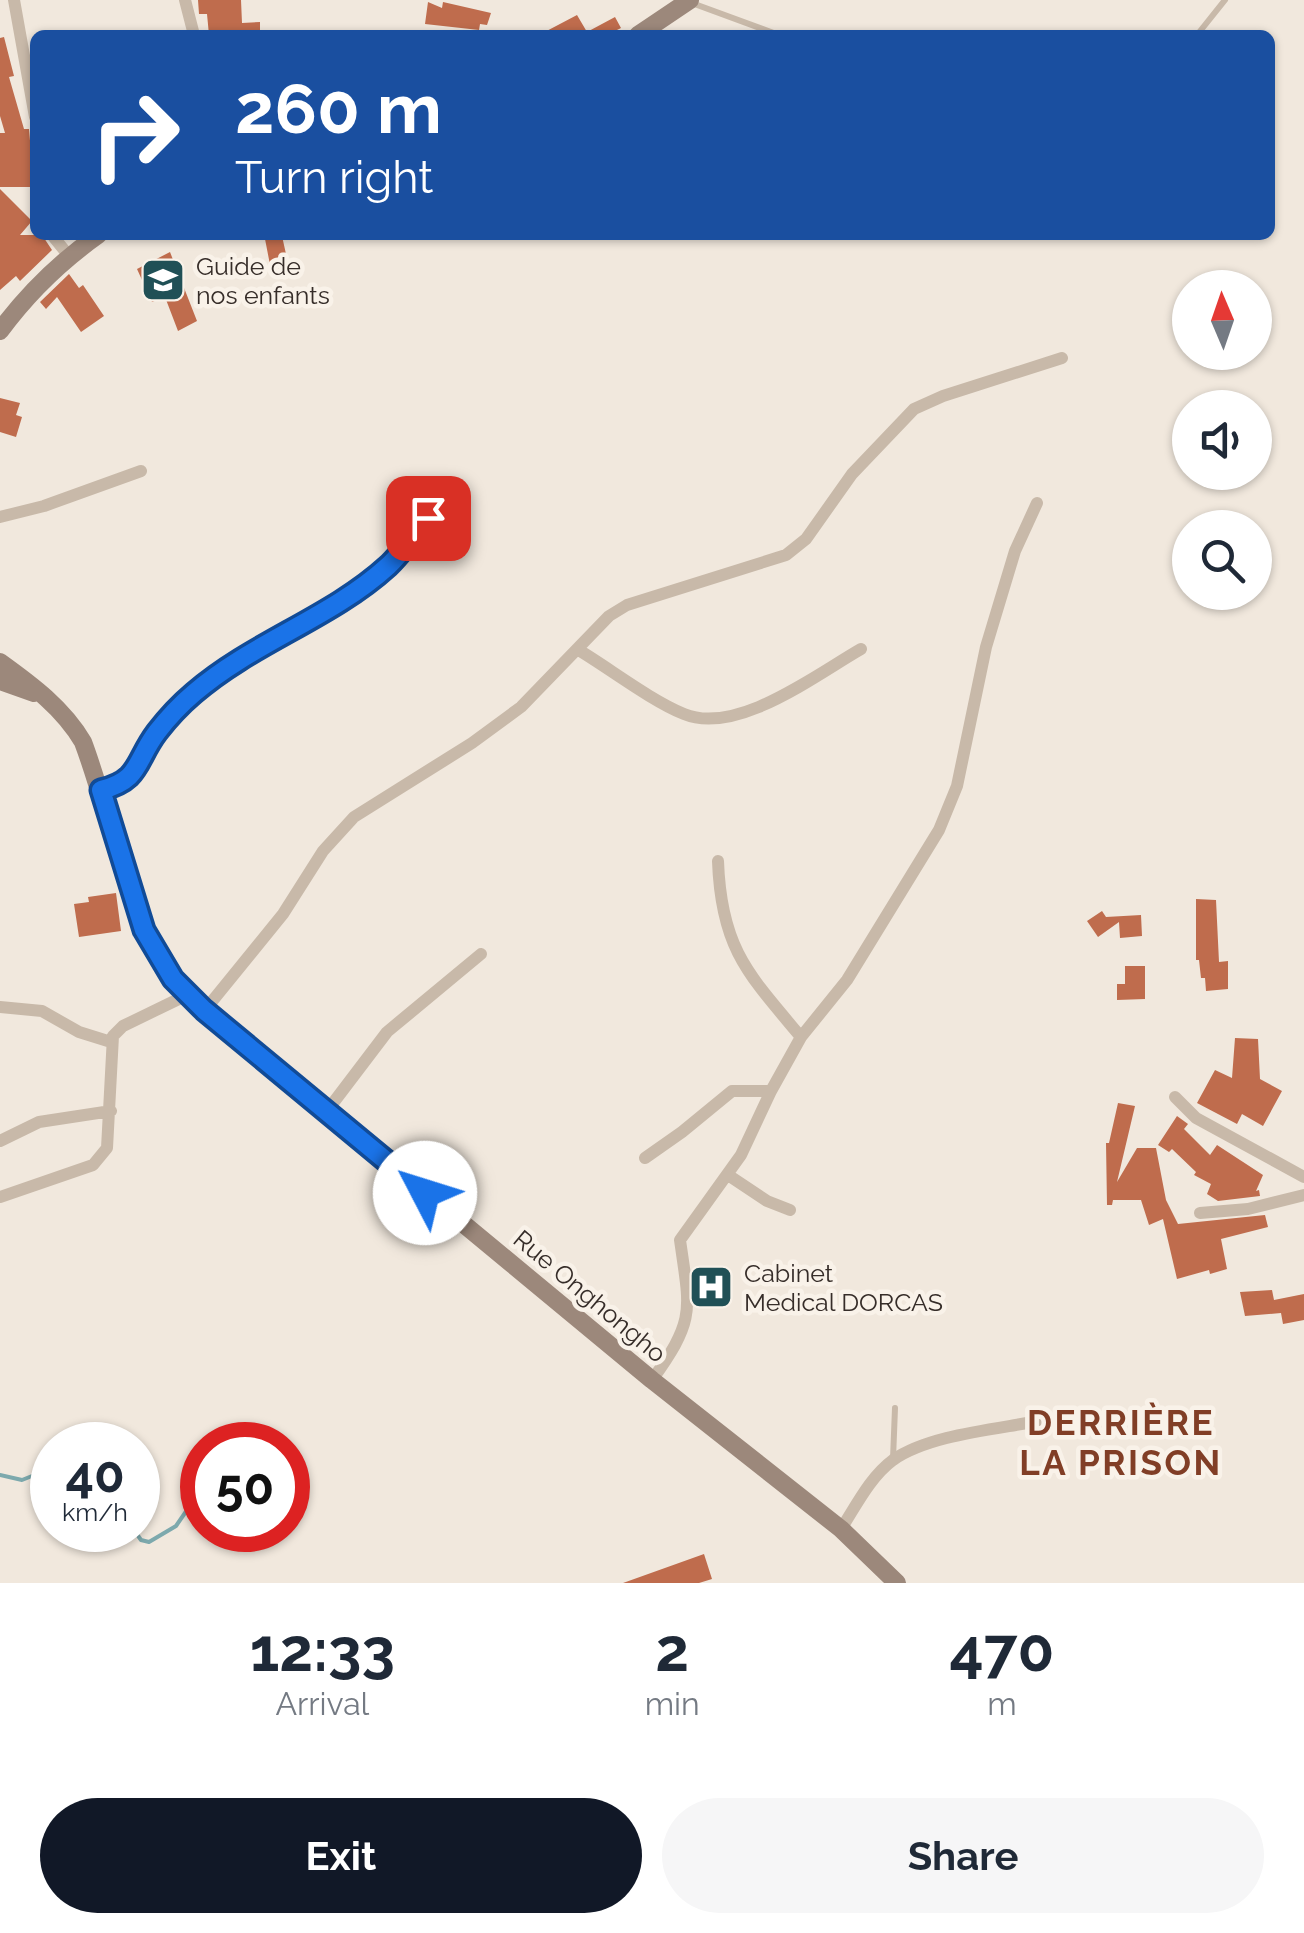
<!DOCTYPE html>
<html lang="en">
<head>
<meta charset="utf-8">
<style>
	:root { --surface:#fff; --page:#f6f6f7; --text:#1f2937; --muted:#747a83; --accent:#111827 }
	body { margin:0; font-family:Raleway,sans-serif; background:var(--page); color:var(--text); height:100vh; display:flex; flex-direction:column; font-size:38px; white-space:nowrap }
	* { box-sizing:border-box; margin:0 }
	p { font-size:32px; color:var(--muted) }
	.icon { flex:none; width:55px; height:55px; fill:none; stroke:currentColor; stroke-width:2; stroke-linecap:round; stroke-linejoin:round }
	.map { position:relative; height:1583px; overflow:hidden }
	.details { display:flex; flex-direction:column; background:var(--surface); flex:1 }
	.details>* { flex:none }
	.banner { position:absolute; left:30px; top:30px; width:1245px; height:210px; border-radius:15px; box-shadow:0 2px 8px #0004; background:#1a4fa0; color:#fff; overflow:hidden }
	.needle { width:65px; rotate:358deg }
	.controls { position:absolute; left:1172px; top:270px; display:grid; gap:20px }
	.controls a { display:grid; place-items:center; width:100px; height:100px; border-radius:50%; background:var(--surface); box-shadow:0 2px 8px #0004; font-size:50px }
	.speed { position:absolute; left:30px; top:1422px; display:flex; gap:20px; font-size:50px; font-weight:700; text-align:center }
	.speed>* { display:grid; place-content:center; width:130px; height:130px; border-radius:50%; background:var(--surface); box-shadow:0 2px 8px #0004; line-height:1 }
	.speed small { font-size:25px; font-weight:400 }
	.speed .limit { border:15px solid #d22; background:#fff; color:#111 }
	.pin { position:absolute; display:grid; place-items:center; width:85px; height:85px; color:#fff; margin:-42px; border-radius:20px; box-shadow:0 5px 15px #0006 }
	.me { position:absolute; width:110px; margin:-55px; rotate:310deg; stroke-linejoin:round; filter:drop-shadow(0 0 8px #0008) }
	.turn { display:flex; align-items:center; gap:35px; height:210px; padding:0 40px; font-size:45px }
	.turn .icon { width:130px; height:130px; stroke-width:2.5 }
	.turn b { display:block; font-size:70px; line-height:85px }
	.eta { display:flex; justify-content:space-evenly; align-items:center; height:170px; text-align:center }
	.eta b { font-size:60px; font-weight:700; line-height:70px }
	.action { display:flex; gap:20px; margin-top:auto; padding:20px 40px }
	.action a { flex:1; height:115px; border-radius:60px; background:var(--accent); color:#fff; font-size:40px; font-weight:700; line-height:115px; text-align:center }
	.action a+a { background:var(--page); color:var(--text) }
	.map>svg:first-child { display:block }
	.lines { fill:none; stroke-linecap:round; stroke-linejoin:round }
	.stream { stroke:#7da9ad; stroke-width:4 }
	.building { fill:#bf6c4d }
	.lane { stroke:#c8b9a9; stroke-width:6 }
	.street { stroke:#c8b9a9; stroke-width:12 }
	.secondary { stroke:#9c887b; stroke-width:18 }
	.route-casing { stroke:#114b97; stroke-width:25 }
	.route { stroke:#1a73e8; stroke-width:18 }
	.labels { text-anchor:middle; stroke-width:9; stroke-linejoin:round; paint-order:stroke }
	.poi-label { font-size:25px; fill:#362d29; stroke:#f9f2e9; text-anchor:start }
	.street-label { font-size:25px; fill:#362d29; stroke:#f9f2e9 }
	.district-label { font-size:35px; font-weight:bold; letter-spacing:2.5px; fill:#813e26; stroke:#f9f2e9 }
</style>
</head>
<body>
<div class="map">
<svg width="1304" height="1583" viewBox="0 0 1304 1583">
	<rect width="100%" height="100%" fill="#f1e8dd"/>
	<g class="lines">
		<path class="stream" d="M0,1475L22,1480L52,1468
			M288,1513L298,1518
			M134,1530L141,1540L149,1542L176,1526L187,1510L202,1499"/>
	</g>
	<path class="building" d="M198,0H241L242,23L260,22V35H209L207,14H199Z
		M428,2L442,8L443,2L491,13L487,25L480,24L479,30L425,24Z
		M577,15L587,32L615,17L621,28L607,35H539Z
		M4,37L14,76L9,77L24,129H29L34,187H0V133H5L0,116V38Z
		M0,189L32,221L20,235H42L52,250L20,281L16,276L0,290Z
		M282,236L290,272L272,275L265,239Z
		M170,252L197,321L178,331L165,297L152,302L137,269Z
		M69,274L79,288L83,285L104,316L81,332L57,297L46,309L40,302Z
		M0,398L20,403L16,415L22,417L16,437L0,432Z
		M116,893L121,931L79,937L74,904L89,902L88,897Z
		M1196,899L1216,900L1219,962L1228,961V989L1206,991L1205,978H1201L1199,960H1196Z
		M1102,911L1106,917L1141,915L1142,936L1120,938L1119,922L1098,937L1087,921Z
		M1125,966H1145V999L1117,1000V984H1125Z
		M1235,1038L1258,1039L1260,1079L1282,1091L1263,1126L1242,1114L1237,1124L1197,1103L1215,1070L1232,1078Z
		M1118,1103L1135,1106L1117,1182L1137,1148H1156L1166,1200L1178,1224L1265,1215L1268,1227L1221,1239L1227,1269L1210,1274L1209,1270L1177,1279L1163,1219L1149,1225L1141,1200H1113L1112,1205H1107L1106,1143H1109Z
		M1177,1116L1188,1124L1184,1129L1210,1155L1217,1145L1263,1175L1256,1191L1259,1190L1260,1196L1218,1201L1207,1194L1211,1184L1194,1175L1196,1172L1172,1149L1169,1152L1158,1145Z
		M1272,1290L1274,1300L1304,1294V1320L1283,1324L1281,1313L1245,1316L1240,1292Z
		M704,1554L712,1579L699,1583H623Z"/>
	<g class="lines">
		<path class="lane" d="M689,2L779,35
			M1197,35L1225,0
			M893,1459L895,1408"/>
		<path class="street" d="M14,0L35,117
			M185,0L194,35
			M52,235L69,256
			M0,517L44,506L141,471
			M577,649C609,668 650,700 684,714C737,736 817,674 861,649
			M101,791C141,780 135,761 157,732C167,719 181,704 194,693C253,642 331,618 388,566C403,552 415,533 427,518
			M718,861C721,948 748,974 801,1037
			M0,1007L42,1011L79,1032L111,1042
			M205,1010L283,914L323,851L354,817L472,743L521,707L609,616L627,605L786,555L806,539L852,474L914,409L943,396L1062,358
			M1175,1097L1196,1118L1304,1177
			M327,1111L387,1032L481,954
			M0,1141L39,1122L111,1111
			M645,1158L682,1132L732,1091H771
			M728,1175L767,1201L790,1210
			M0,1197L93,1165L107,1148L113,1036L123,1026L187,995
			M1200,1213L1248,1209L1304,1195
			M652,1380C696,1319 690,1311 680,1240L741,1155L771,1091L801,1037L847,980L939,830L957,786L986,647L1015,551L1037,503
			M841,1529C856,1506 870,1477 893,1460C930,1434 1000,1429 1044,1420"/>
		<path class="secondary" d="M638,35L690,0
			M0,331C28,293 60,262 98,235
			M0,662C32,685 63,708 83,742C113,822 131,933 187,995L652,1380L841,1529L897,1583
			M0,681L34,693"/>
	</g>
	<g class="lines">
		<defs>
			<path id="route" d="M425,1193L204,1010L173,979L144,930L101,790C141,780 135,761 157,732C167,719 181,704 194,693C253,642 331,618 388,566C403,552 415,533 428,518"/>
		</defs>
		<use href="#route" class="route-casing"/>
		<use href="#route" class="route"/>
	</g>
	<defs>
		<symbol id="school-square" viewBox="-11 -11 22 22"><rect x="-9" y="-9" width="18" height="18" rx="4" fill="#205056" stroke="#f9f2e9"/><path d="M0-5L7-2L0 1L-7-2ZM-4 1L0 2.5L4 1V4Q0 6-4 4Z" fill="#fff"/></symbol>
		<symbol id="hospital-square" viewBox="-11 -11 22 22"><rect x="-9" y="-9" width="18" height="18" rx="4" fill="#205056" stroke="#f9f2e9"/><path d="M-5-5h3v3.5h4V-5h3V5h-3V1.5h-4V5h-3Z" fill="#fff"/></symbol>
	</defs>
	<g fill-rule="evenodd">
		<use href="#school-square" x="138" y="255" width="50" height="50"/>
		<use href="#hospital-square" x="686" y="1262" width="50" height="50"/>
	</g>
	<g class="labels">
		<g class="poi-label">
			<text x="196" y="275">Guide de<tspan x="196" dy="29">nos enfants</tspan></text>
			<text x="744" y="1282">Cabinet<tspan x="744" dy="29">Medical DORCAS</tspan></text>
		</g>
		<g class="street-label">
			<text transform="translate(590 1296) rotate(40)" y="9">Rue Onghongho</text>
		</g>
		<g class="district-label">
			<text x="1121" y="1435">DERRIÈRE<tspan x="1121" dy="40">LA PRISON</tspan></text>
		</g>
	</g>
</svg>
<div class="controls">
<a><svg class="needle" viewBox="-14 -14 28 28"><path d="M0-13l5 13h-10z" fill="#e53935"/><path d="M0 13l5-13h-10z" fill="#747a83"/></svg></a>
<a><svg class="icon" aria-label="sound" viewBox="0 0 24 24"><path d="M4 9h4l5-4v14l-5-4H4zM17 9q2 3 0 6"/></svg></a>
<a><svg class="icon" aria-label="search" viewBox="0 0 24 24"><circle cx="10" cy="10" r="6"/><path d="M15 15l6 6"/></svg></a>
</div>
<div class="speed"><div>40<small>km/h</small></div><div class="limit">50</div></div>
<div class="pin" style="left:428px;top:518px;background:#d93025"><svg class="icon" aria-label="arrive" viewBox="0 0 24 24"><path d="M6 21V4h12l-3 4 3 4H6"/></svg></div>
<svg class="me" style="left:425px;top:1193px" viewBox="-20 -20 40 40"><circle r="19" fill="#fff"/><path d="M0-13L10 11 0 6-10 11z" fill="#1a73e8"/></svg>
<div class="banner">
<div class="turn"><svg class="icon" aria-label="right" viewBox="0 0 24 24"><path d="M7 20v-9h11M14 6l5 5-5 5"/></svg><div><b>260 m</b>Turn right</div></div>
</div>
</div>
<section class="details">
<div class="eta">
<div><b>12:33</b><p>Arrival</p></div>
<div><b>2</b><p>min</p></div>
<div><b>470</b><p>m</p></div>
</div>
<div class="action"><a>Exit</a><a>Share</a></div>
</section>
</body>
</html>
